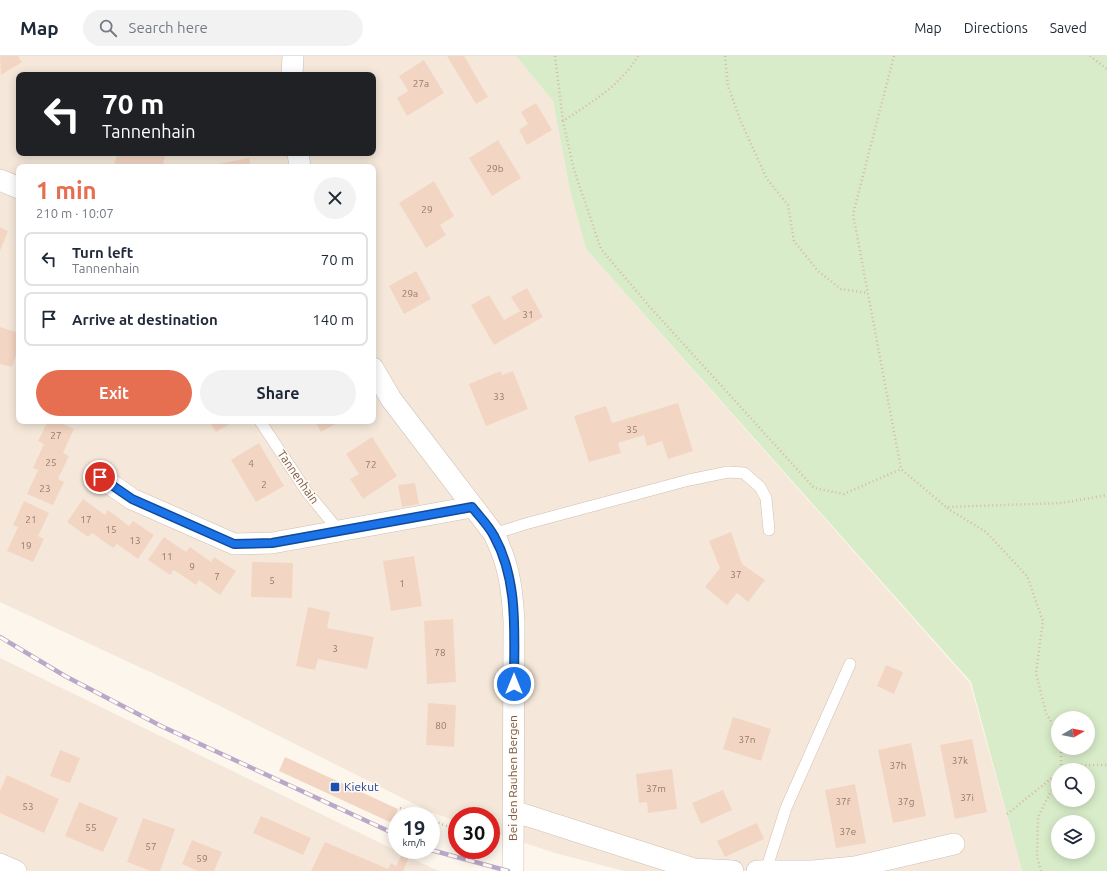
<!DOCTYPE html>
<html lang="en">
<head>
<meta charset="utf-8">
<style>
	:root { --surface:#fff; --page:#f2f2f3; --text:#1f2937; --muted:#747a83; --line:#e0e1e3; --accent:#e76f51 }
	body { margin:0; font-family:Ubuntu,sans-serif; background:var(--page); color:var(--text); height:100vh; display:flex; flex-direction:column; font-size:15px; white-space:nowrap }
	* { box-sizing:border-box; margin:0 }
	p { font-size:13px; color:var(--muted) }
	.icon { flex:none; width:22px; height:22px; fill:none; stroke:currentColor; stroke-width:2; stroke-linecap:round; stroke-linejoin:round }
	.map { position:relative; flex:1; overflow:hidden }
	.sheet { position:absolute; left:16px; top:108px; width:360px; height:260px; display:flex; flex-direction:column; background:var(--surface); border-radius:8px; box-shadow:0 2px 10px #0003 }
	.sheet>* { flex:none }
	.hud { position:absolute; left:16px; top:16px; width:360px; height:84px; border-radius:8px; box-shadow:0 2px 10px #0003; background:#202124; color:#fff; overflow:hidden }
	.needle { width:26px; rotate:80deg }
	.tools { position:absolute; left:1051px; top:655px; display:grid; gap:8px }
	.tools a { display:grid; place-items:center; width:44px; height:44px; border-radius:50%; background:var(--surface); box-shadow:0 2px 10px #0003; font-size:20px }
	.speed { position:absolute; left:388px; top:751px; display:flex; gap:8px; font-size:20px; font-weight:700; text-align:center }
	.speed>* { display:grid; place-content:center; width:52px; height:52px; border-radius:50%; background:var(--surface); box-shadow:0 2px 10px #0003; line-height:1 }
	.speed small { font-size:10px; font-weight:400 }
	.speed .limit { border:6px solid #d22; background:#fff; color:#111 }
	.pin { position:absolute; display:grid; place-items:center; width:34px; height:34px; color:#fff; margin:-17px; border:2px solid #fff; border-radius:50%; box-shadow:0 1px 4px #0007 }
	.me { position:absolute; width:44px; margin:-22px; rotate:0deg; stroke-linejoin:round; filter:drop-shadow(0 0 3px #0008) }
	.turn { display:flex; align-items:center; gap:14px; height:84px; padding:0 20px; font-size:18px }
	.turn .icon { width:52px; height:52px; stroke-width:2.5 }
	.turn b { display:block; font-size:28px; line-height:34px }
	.round { display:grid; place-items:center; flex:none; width:42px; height:42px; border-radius:21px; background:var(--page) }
	.overview { display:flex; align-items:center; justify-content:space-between; height:68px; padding:0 20px }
	h1 { font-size:24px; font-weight:700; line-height:30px; color:var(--accent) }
	.action { display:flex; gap:8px; margin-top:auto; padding:8px 20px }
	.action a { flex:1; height:46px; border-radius:24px; background:var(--accent); color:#fff; font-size:16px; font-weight:700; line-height:46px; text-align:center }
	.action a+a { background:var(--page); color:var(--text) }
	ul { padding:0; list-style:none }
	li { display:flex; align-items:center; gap:12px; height:54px; margin:0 8px 6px; padding:0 12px; border:2px solid var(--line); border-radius:8px }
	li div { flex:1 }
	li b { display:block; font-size:15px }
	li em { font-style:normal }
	header { display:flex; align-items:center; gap:24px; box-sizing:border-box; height:56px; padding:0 20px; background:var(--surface); border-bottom:1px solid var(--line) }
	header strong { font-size:19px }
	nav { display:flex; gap:22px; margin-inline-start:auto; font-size:14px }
	.search { width:280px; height:36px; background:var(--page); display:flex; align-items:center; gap:10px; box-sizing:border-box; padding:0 14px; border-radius:22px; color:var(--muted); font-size:15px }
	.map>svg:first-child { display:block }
	.residential { fill:#f5e8da; fill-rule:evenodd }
	.green { fill:#d8ecc9; fill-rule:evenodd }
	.building { fill:#f3d5c3 }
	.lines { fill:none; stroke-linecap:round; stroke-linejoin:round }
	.lane-casing { stroke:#d1beb0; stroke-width:12 }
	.street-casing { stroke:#d1beb0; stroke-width:22 }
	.path { stroke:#d9b8a5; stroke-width:2.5; stroke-dasharray:1 3; stroke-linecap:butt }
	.lane { stroke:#fff; stroke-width:11 }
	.street { stroke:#fff; stroke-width:21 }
	.rail-casing { stroke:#b9a8c9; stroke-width:4.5 }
	.rail { stroke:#fffaf3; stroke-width:3; stroke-dasharray:9; stroke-linecap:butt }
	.route-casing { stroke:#114b97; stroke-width:10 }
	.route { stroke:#1a73e8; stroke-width:7 }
	.transit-dot { fill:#1a4fb4; stroke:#fffaf3; stroke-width:1.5 }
	.labels { text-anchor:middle; stroke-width:3; stroke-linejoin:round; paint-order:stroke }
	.number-label { font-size:10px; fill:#987a6a }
	.street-label { font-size:12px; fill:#7a5c4d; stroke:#fffaf3 }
	.transit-label { font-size:12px; fill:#164399; stroke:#fffaf3; text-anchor:start }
</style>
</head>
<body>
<header>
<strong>Map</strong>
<div class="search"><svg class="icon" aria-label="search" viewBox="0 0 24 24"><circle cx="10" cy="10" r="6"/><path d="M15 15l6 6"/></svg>Search here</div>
<nav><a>Map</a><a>Directions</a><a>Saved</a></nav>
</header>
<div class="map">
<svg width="1107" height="815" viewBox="0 0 1107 815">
	<rect width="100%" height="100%" fill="#fdf6ec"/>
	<path class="residential" d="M0,0H516L553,45L570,135L586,193L970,627L1022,815H624L555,797L491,776V760H457V765L430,756L178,629L0,546ZM19,19H373V97H19ZM19,111H373V365H19Z
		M0,602L432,812L440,815H0Z"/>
	<path class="green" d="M516,0H1107V815H1022L971,626L586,193L570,135L553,45ZM1058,662H1088V692H1058ZM1058,714H1088V744H1058ZM1058,766H1088V796H1058Z"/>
	<path class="building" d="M0,0H18L22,6L1,19Z
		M447,0H464L488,41L476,48Z
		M424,4L444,37L407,60L397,42L408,35L399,20Z
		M536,47L552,74L527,89L519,74L528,68L521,56Z
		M498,84L521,122L492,140L469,102Z
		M118,97H166L162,111H113Z
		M249,102L251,111H208V110Z
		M434,125L454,160L440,169L446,179L426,192L399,147Z
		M0,171L8,175L0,195Z
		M416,215L431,243L404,258L389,230Z
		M527,232L543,261L494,289L471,249L489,239L504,264L520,255L511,241Z
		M0,271L19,277V290L12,311L0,308Z
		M501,315L502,319L513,315L528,353L486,370L469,328Z
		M678,347L693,395L668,403L662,385L647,390L644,379L618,387L621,397L589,406L574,360L606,350L612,367Z
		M48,365H57L74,373L63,397L69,400L58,423L64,426L53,449L27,438L38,414L33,412L44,388L38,385Z
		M209,365H235L216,376Z
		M315,365H341L321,376Z
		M372,381L397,420L363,443L350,423L359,418L346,398Z
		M259,387L284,430L256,446L231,404Z
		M415,427L419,448L402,451L398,429Z
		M83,443L105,459L108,454L129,470L133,465L154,479L138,503L117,488L113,492L92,477L88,481L67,466Z
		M24,445L49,457L38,480L44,483L33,506L7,495L18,471L13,469Z
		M731,476L742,508L765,524L748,546L737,537L727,549L705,531L720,512L709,485Z
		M164,481L186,496L190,491L211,506L214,501L236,515L220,539L199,524L196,529L174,514L170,519L148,504Z
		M414,500L422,550L391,555L383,505Z
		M252,506L293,507L292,542L251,541Z
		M308,551L330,556L327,572L374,581L367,613L318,603L315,614L296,610Z
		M453,563L456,626L427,628L424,565Z
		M886,609L903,616L894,638L877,630Z
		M428,647L456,649L454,691L426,689Z
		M733,661L771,673L761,705L723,693Z
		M972,683L987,756L955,763L940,689Z
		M911,687L926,760L893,767L878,694Z
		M60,694L80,702L70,727L50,720Z
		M285,701L398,753L392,767L279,715Z
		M672,713L677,753L648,757L647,746L639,747L636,718Z
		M7,719L59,743L44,777L0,757V735Z
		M855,728L866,787L836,792L825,734Z
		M723,734L732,754L701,768L692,747Z
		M79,746L118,762L103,796L65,780Z
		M261,760L311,782L303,799L253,777Z
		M143,762L175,773L160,815H151L127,806Z
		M757,767L764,783L725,801L717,785Z
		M192,784L222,796L214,815H198L182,808Z
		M325,786L388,813L391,807L396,810L404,794H412L403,815H311Z"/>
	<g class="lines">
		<defs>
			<path id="lane" d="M260,365L307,436L339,475
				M494,478L525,468L689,424L728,416L744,417L760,431L766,442L769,474
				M766,814L786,752L850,608"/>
			<path id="street" d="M292,19L293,0
				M298,97L300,111
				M0,124L19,132
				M373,312L391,343L494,478C509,509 512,531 514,565L513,815
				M100,421L132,443L234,488L272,487L472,451
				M513,755L694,813L733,815
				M0,808L16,815
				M757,815H811
				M813,815L855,811L954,788"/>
		</defs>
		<use href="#lane" class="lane-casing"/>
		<use href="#street" class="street-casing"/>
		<path class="path" d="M555,0L563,65
			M638,0C620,30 592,46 563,65L574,114L601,193L649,250L814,432L844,438L901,413
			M725,0L728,30L741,66L767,123L788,149L794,185L818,215L841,233L868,237
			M894,0L853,158L901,413L946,451L1062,447L1107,439
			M1090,0L1107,13
			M947,452L986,476L1027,520L1043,565L1036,617L1046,657L1058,677
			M1061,692V714
			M1062,714L1076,709H1107
			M400,752L421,760
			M1007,758L1058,717
			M431,764L457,774
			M1041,815L1037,801L1038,761L1058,721"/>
		<use href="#lane" class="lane"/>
		<use href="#street" class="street"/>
		<defs>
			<path id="rail" d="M0,581L65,620L161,670L397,779
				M431,794L508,815"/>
		</defs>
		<use href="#rail" class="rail-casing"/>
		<use href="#rail" class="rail"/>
	</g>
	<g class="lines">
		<defs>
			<path id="route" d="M100,421L132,443L234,488L272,487L472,451C479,460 489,470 494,480C519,525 514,578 514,628"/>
		</defs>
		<use href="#route" class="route-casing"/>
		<use href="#route" class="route"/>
	</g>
	<rect class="transit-dot" x="330" y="726" width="10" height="10" rx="2"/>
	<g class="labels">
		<g class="number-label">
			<text x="421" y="31">27a</text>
			<text x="495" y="116">29b</text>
			<text x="427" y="157">29</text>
			<text x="410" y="241">29a</text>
			<text x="528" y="262">31</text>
			<text x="499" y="344">33</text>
			<text x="632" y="377">35</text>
			<text x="56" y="383">27</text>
			<text x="51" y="410">25</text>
			<text x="251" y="411">4</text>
			<text x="371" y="412">72</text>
			<text x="264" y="432">2</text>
			<text x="45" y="436">23</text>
			<text x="31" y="467">21</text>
			<text x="86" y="467">17</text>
			<text x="111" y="477">15</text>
			<text x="135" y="488">13</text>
			<text x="26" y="493">19</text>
			<text x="167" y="504">11</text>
			<text x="192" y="514">9</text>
			<text x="736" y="522">37</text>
			<text x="217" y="524">7</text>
			<text x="272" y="528">5</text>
			<text x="402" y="531">1</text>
			<text x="335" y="596">3</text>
			<text x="440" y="600">78</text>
			<text x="441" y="673">80</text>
			<text x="747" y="687">37n</text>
			<text x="960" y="708">37k</text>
			<text x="898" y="713">37h</text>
			<text x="656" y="736">37m</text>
			<text x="967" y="745">37i</text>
			<text x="843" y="749">37f</text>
			<text x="906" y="749">37g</text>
			<text x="28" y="754">53</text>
			<text x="91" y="775">55</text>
			<text x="848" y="779">37e</text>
			<text x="151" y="794">57</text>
			<text x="202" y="806">59</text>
		</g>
		<g class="street-label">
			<text transform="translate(298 421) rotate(55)" y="4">Tannenhain</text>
			<text transform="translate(513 722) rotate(-90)" y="4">Bei den Rauhen Bergen</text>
		</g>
		<g class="transit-label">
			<text x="344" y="735">Kiekut</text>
		</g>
	</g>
</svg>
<div class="tools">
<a><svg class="needle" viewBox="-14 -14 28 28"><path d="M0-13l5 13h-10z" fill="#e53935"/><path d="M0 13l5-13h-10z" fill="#747a83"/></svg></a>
<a><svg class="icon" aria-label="search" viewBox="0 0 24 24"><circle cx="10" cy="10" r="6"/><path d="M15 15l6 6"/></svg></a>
<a><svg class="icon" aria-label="layers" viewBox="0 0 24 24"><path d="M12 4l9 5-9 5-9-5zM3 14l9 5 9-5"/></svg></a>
</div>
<div class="speed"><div>19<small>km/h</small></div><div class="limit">30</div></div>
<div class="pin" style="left:100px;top:421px;background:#d93025"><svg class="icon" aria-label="arrive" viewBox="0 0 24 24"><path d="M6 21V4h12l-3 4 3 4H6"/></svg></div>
<svg class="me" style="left:514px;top:628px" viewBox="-20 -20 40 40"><circle r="17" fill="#1a73e8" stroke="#fff" stroke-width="3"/><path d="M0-11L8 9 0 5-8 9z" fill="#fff"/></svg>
<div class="hud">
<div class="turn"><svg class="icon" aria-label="left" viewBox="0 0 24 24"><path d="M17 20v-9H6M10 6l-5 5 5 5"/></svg><div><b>70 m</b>Tannenhain</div></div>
</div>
<section class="sheet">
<div class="overview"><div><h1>1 min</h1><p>210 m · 10:07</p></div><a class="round"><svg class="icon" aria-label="close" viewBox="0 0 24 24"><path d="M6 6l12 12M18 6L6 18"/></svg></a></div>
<ul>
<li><svg class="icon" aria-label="left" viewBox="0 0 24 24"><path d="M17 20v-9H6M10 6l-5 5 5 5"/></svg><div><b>Turn left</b><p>Tannenhain</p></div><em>70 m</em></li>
<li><svg class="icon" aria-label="arrive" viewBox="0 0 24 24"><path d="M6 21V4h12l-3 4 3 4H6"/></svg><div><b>Arrive at destination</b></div><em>140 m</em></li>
</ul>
<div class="action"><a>Exit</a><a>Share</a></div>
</section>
</div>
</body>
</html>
